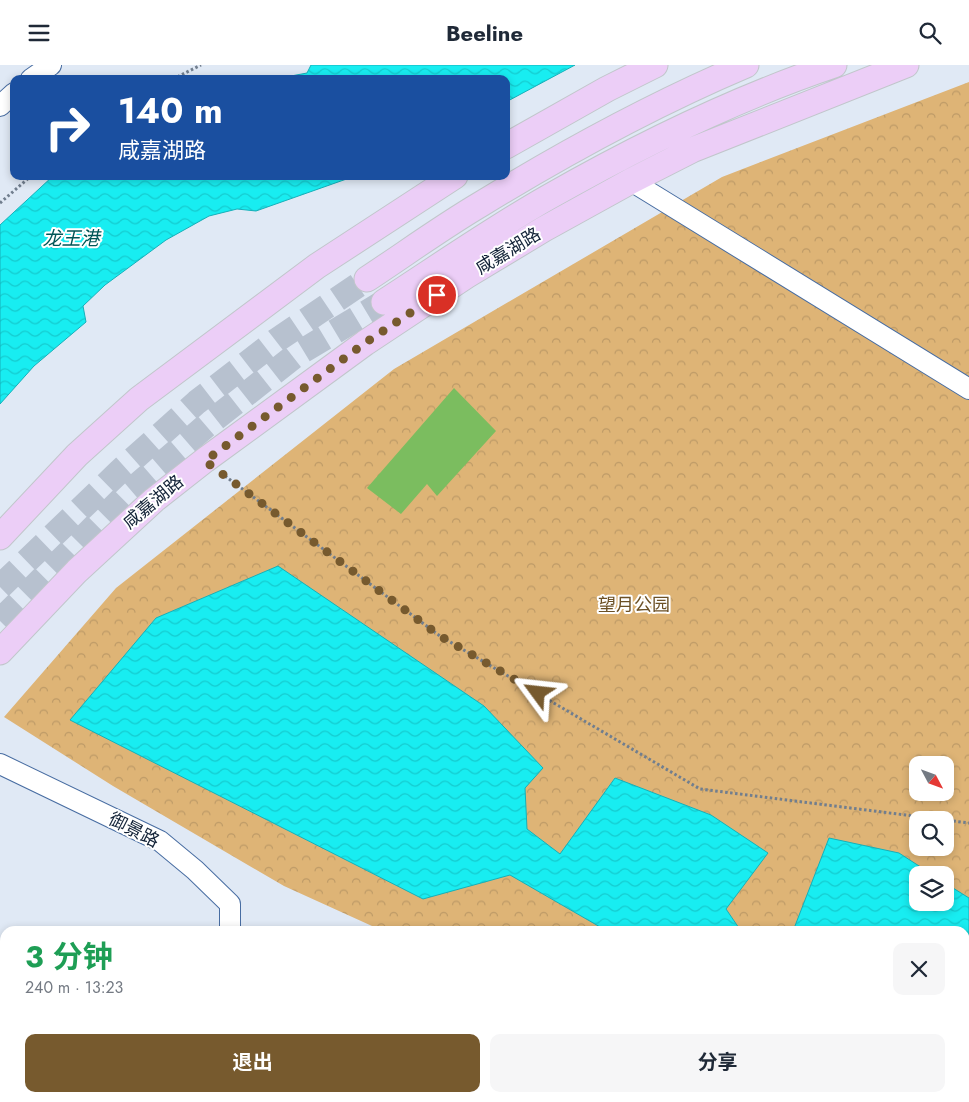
<!DOCTYPE html>
<html lang="zh">
<head>
<meta charset="utf-8">
<style>
	:root { --surface:#fff; --page:#f6f6f7; --text:#1f2937; --muted:#747a83; --accent:#775a2e }
	body { margin:0; font-family:Jost,"Noto Sans SC",sans-serif; background:var(--page); color:var(--text); height:100vh; display:flex; flex-direction:column; font-size:19px; white-space:nowrap }
	* { box-sizing:border-box; margin:0 }
	p { font-size:16px; color:var(--muted) }
	.icon { flex:none; width:28px; height:28px; fill:none; stroke:currentColor; stroke-width:2; stroke-linecap:round; stroke-linejoin:round }
	.map { position:relative; flex:1; overflow:hidden }
	.details { position:absolute; left:0px; top:861px; width:970px; height:176px; display:flex; flex-direction:column; background:var(--surface); border-radius:15px 15px 0 0; box-shadow:0 2px 8px #0003 }
	.details>* { flex:none }
	.banner { position:absolute; left:10px; top:10px; width:500px; height:105px; border-radius:10px; box-shadow:0 2px 8px #0003; background:#1a4fa0; color:#fff; overflow:hidden }
	.needle { width:32px; rotate:131deg }
	.buttons { position:absolute; left:909px; top:691px; display:grid; gap:10px }
	.buttons a { display:grid; place-items:center; width:45px; height:45px; border-radius:10px; background:var(--surface); box-shadow:0 2px 8px #0003; font-size:25px }
	.pin { position:absolute; display:grid; place-items:center; width:42px; height:42px; color:#fff; margin:-21px; border:2px solid #fff; border-radius:50%; box-shadow:0 1px 5px #0007 }
	.me { position:absolute; width:55px; margin:-28px; rotate:300deg; stroke-linejoin:round; filter:drop-shadow(0 0 4px #0008) }
	.turn { display:flex; align-items:center; gap:18px; height:105px; padding:0 25px; font-size:22px }
	.turn .icon { width:65px; height:65px; stroke-width:2.5 }
	.turn b { display:block; font-size:35px; line-height:42px }
	.round { display:grid; place-items:center; flex:none; width:52px; height:52px; border-radius:10px; background:var(--page) }
	.head { display:flex; align-items:center; justify-content:space-between; height:85px; padding:0 25px }
	h1 { font-size:30px; font-weight:700; line-height:38px; color:#1e9e55 }
	.cta { display:flex; gap:10px; margin-top:auto; padding:10px 25px }
	.cta a { flex:1; height:58px; border-radius:10px; background:var(--accent); color:#fff; font-size:20px; font-weight:700; line-height:58px; text-align:center }
	.cta a+a { background:var(--page); color:var(--text) }
	header { display:flex; justify-content:space-between; align-items:center; height:65px; padding:0 25px; background:var(--surface); font-size:22px; font-weight:700 }
	.map>svg:first-child { display:block }
	.park { fill:url(#park-crowns); fill-rule:evenodd }
	.water { fill:url(#water-waves); stroke:#16b0b9 }
	.building { fill:#7bbd5f }
	.lines { fill:none; stroke-linecap:round; stroke-linejoin:round }
	.major-tunnel { stroke:#b7c1cf; stroke-width:25; stroke-dasharray:25 12; stroke-linecap:butt }
	.minor-casing { stroke:#486da2; stroke-width:22 }
	.major-casing { stroke:#c1c6cb; stroke-width:27 }
	.path { stroke:#717e8e; stroke-width:3; stroke-dasharray:2.5 2.5; stroke-linecap:butt }
	.minor { stroke:#fff; stroke-width:20 }
	.major { stroke:#eccef7; stroke-width:25 }
	.route { stroke:#775a2e; stroke-width:9; stroke-dasharray:0 16.2 }
	.labels { text-anchor:middle; stroke-width:4; stroke-linejoin:round; paint-order:stroke }
	.street-label { font-size:18px; fill:#122237; stroke:#fff }
	.park-label { font-size:18px; fill:#6c5126; stroke:#fff }
	.water-label { font-size:19px; font-style:italic; fill:#015657; stroke:#fff }
</style>
</head>
<body>
<header><svg class="icon" aria-label="menu" viewBox="0 0 24 24"><path d="M4 6h16M4 12h16M4 18h16"/></svg>Beeline<svg class="icon" aria-label="search" viewBox="0 0 24 24"><circle cx="10" cy="10" r="6"/><path d="M15 15l6 6"/></svg></header>
<div class="map">
<svg width="969" height="1037" viewBox="0 0 969 1037">
	<defs>
		<pattern id="park-crowns" width="20" height="18" patternUnits="userSpaceOnUse" patternTransform="scale(1.25)"><rect width="20" height="18" fill="#deb476"/><path d="M2 6a3 3 0 1 1 6 0M12 15a3 3 0 1 1 6 0" fill="none" stroke="#bd9a67"/></pattern>
		<pattern id="water-waves" width="16" height="10" patternUnits="userSpaceOnUse" patternTransform="scale(1.25)"><rect width="16" height="10" fill="#18edf1"/><path d="M0 5q4-4 8 0t8 0" fill="none" stroke="#15cbcf"/></pattern>
	</defs>
	<rect width="100%" height="100%" fill="#e0e9f5"/>
	<path class="park" d="M969,17V1037H789L777,1033L965,1032V866H383L284,821L113,721L4,652L116,523L394,304L722,112ZM918,700H945V728H918ZM918,755H945V782H918ZM918,810H945V838H918Z"/>
	<path class="water" d="M311,0H575L506,37V14H275L307,8Z
		M53,111H355L256,146L237,144L209,151L166,175L105,220L83,241L86,257L34,301L0,339V160Z
		M278,501L484,641L543,703L525,723L527,764L560,789L615,713L711,750L768,788L726,844L741,866H607L510,810L423,834L70,655L156,553Z
		M829,773L899,788L933,810H918V838H945V818L969,833V923H965V866H793Z"/>
	<path class="building" d="M454,323L496,366L437,431L427,419L401,449L367,423Z
		M54,1032H120L117,1037H50Z
		M395,1032H441L438,1037H392Z
		M531,1032H612L613,1037H532Z
		M709,1032H725L726,1037H685Z"/>
	<g class="lines">
		<path class="major-tunnel" d="M0,522L120,406L197,337L277,275L367,214
			M0,556L127,429L207,360L296,290L384,237"/>
		<defs>
			<path id="minor" d="M31,14L51,0
				M0,41L14,28
				M631,116L969,324
				M0,699L160,776L195,805L230,839V866
				M214,1037L215,1032"/>
			<path id="major" d="M506,81L607,24L655,0
				M367,214C405,189 442,162 481,139C566,87 654,39 746,0
				M384,237C438,202 491,165 547,133C638,81 734,34 834,0
				M0,472L77,390L139,334L317,201L455,111
				M0,587L77,506L154,435L205,395L365,278L466,211L544,164L631,116L692,85L906,0"/>
		</defs>
		<use href="#minor" class="minor-casing"/>
		<use href="#major" class="major-casing"/>
		<path class="path" d="M173,14L201,0
			M0,138L31,111
			M221,408L440,571L700,724L969,758"/>
		<use href="#minor" class="minor"/>
		<use href="#major" class="major"/>
	</g>
	<g class="lines">
		<path class="route" d="M437,230L365,278L205,396L440,571L538,628"/>
	</g>
	<g class="labels">
		<g class="street-label">
			<text transform="translate(508 186) rotate(-31)" y="6">咸嘉湖路</text>
			<text transform="translate(153 437) rotate(-40)" y="6">咸嘉湖路</text>
			<text transform="translate(134 765) rotate(27)" y="6">御景路</text>
		</g>
		<g class="park-label">
			<text x="634" y="546">望月公园</text>
		</g>
		<g class="water-label">
			<text x="71" y="180">龙王港</text>
		</g>
	</g>
</svg>
<div class="buttons">
<a><svg class="needle" viewBox="-14 -14 28 28"><path d="M0-13l5 13h-10z" fill="#e53935"/><path d="M0 13l5-13h-10z" fill="#747a83"/></svg></a>
<a><svg class="icon" aria-label="search" viewBox="0 0 24 24"><circle cx="10" cy="10" r="6"/><path d="M15 15l6 6"/></svg></a>
<a><svg class="icon" aria-label="layers" viewBox="0 0 24 24"><path d="M12 4l9 5-9 5-9-5zM3 14l9 5 9-5"/></svg></a>
</div>
<div class="pin" style="left:437px;top:230px;background:#d93025"><svg class="icon" aria-label="arrive" viewBox="0 0 24 24"><path d="M6 21V4h12l-3 4 3 4H6"/></svg></div>
<svg class="me" style="left:538px;top:628px" viewBox="-20 -20 40 40"><path d="M0-17L14 15 0 8-14 15z" fill="#775a2e" stroke="#fff" stroke-width="4"/></svg>
<div class="banner">
<div class="turn"><svg class="icon" aria-label="right" viewBox="0 0 24 24"><path d="M7 20v-9h11M14 6l5 5-5 5"/></svg><div><b>140 m</b>咸嘉湖路</div></div>
</div>
<section class="details">
<div class="head"><div><h1>3 分钟</h1><p>240 m · 13:23</p></div><a class="round"><svg class="icon" aria-label="close" viewBox="0 0 24 24"><path d="M6 6l12 12M18 6L6 18"/></svg></a></div>
<div class="cta"><a>退出</a><a>分享</a></div>
</section>
</div>
</body>
</html>
